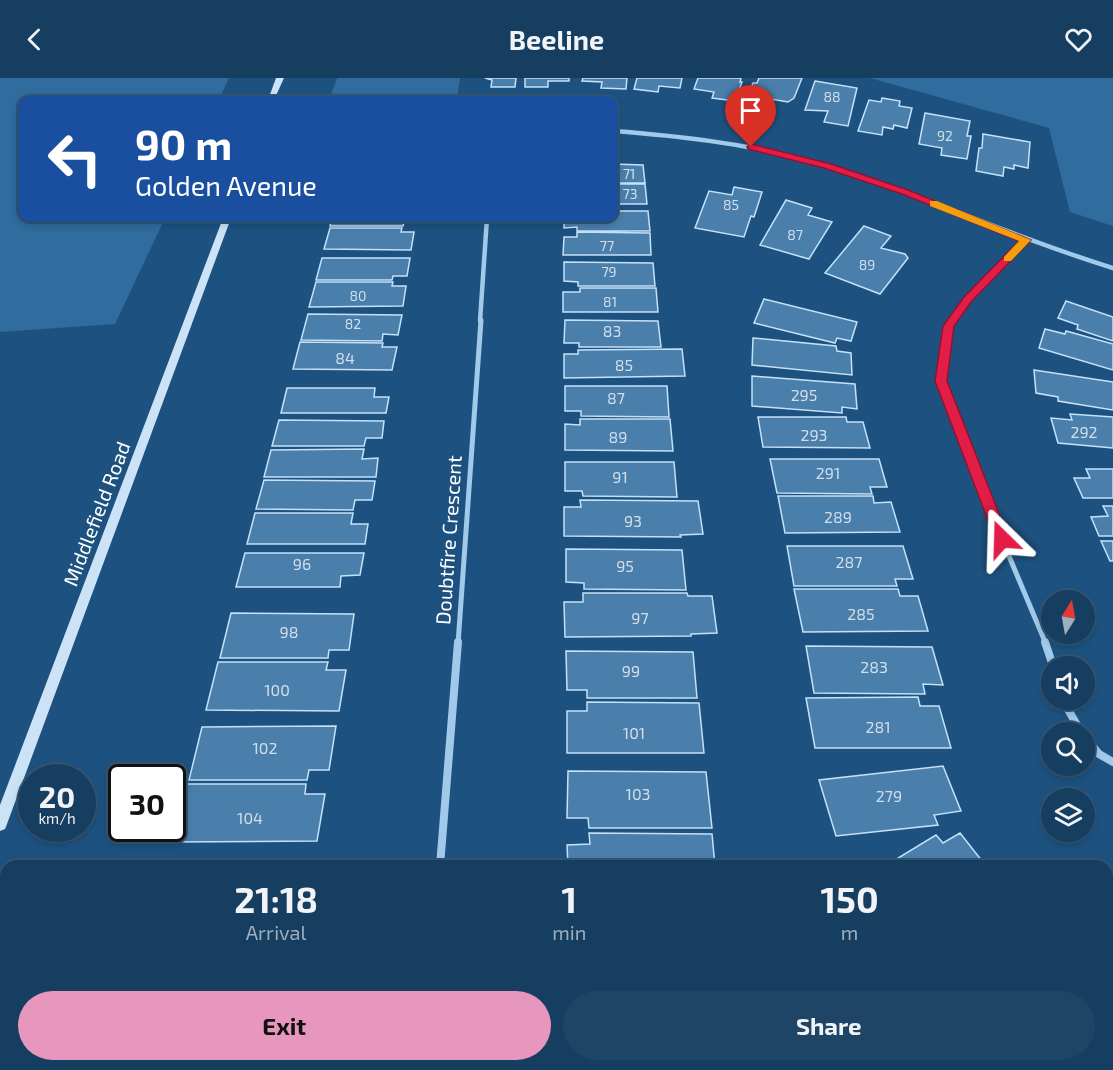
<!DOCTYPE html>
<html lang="en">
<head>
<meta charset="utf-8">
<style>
	:root { --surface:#163e60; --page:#1f4566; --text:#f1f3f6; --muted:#9eaebd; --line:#355775; --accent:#e797bd }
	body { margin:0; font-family:"Exo 2",sans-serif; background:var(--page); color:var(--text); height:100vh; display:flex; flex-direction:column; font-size:22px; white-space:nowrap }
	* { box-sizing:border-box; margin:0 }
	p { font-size:20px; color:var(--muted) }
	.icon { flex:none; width:33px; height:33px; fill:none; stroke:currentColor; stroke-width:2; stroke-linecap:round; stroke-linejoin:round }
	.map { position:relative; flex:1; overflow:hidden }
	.sheet { position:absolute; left:0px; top:782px; width:1113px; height:212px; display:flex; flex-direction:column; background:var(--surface); border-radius:18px 18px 0 0; box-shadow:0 3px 9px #0003,0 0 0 2px var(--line) }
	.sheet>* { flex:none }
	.banner { position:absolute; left:18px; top:18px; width:600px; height:126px; border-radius:12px; box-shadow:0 3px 9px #0003,0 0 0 2px var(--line); background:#1a4fa0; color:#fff; overflow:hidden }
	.needle { width:39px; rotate:11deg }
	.tools { position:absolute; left:1041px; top:512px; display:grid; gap:12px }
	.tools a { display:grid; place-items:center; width:54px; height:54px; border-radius:50%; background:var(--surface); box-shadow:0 3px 9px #0003,0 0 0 2px var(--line); font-size:30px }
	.speed { position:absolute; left:18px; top:686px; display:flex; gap:12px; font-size:30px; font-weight:700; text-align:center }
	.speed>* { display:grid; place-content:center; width:78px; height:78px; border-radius:50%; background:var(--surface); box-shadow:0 3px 9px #0003,0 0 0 2px var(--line); line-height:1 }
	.speed small { font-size:15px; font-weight:400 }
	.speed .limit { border:3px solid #111; border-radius:9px; background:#fff; color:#111 }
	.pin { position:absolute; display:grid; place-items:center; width:51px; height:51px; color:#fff; margin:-62px -26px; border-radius:50% 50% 50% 0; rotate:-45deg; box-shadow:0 0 6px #0007 }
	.pin .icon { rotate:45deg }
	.me { position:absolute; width:66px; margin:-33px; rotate:338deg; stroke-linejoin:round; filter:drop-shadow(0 0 4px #0008) }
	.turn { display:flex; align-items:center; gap:21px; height:126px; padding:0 18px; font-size:27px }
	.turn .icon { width:78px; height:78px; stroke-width:2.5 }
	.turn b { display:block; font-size:42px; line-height:51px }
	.eta { display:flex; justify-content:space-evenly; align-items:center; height:102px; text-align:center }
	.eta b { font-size:36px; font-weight:700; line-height:42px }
	.primary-button { display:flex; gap:12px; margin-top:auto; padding:12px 18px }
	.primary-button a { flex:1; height:69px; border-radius:36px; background:var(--accent); color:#111; font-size:24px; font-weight:700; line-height:69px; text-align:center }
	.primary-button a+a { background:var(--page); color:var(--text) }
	header { display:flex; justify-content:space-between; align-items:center; height:78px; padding:0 18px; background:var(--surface); font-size:27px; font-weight:700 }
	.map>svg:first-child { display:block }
	.green { fill:#306c9e }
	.building { fill:#4a7fac; stroke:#c5e1f7; stroke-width:1.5 }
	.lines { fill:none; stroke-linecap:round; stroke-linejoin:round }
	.minor-far2 { stroke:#a1c9e9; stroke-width:4.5 }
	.minor-far1 { stroke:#a1c9e9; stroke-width:5 }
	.minor { stroke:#a1c9e9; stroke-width:8 }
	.secondary { fill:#cce3f7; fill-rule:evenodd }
	.route { fill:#e11d48; stroke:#92132f; stroke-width:1.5 }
	.slow { fill:#f59e0b }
	.labels { text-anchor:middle; stroke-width:6; stroke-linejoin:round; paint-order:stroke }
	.far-number-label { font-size:14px; fill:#d2dfea }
	.number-label { font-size:16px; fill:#d2dfea }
	.street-label { font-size:20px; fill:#fff; stroke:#1d5280 }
</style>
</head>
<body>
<header><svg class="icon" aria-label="back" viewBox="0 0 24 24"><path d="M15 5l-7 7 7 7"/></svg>Beeline<svg class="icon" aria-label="heart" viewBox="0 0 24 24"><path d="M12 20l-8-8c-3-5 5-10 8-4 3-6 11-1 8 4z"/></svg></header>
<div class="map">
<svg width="1113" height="992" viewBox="0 0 1113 992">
	<rect width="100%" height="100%" fill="#1d5280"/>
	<path class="green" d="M0,0H229L219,22H22V140H165L115,246L0,254Z
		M337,0H460L457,20L329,22Z
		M870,0H1113V148L1070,134L1049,50Z"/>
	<path class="building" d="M485,0H516L515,9H491L492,2Z
		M525,0H569V3H548V9H525Z
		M583,0H627L626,11L601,10L602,4L582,3Z
		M637,0H682L680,10L659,8L658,14L634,11Z
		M698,0H741L740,4H742L735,23L712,20L714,14L694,11Z
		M759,0H802L794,20L788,24L771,21L769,29L745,25L753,5H757Z
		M815,3L857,10L848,48L824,44L828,33L805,32Z
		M882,20L900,23L899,28L912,30L907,50L894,47L893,51L883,49L882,57L858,53L869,22L881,24Z
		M925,35L970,43L967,58H971L967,81L941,77L942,70L919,66Z
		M983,56L1030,64L1028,90L1014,87V91L1004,89L1003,98L976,93L979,70H982Z
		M614,86L643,87L645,105H614Z
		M614,106H645L647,126H614Z
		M734,109L762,114L754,139L751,138L744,159L695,150L709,113L732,117Z
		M786,122L812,130L808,137L832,144L809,181L760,167Z
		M614,133H648L650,153H577V149L564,150V140H614Z
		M332,140H416L415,144L404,145L403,148H330Z
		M864,148L891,158L881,170L905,176L908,180L880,216L825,195Z
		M330,150H402L401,154H414L411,172L324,171Z
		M577,154L650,155L651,177H563L564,159H577Z
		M322,180H410L407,198H393L392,202H316Z
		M564,184L653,185L655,208H578V204L564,203Z
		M316,204H393L392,208H406L403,228L309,229Z
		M580,210H656L658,234H563V214H580Z
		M764,221L857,244L851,263L837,260L835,265L754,245Z
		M1066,223L1113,239V263L1077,251L1078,247L1058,240Z
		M308,236L402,237L398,257L383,256L382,263L301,262Z
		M565,242L658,243L661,269H579V265H564Z
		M1045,251L1065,256L1066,253L1113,266V292L1039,270Z
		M753,260L836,268L837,273L851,275L852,297L752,287Z
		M300,264L383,265L382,269H397L392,292L293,291Z
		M682,271L685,298L564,300V276H578V272Z
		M1034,292L1113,304V332L1058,323V319L1036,315Z
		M752,298L855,306L857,331L842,329V335L752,328Z
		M565,308H667L669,339L581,338V333H565Z
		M287,310H375L374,319H389L386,335H281Z
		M1070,336L1113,339V370L1058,365L1051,340L1072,342Z
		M758,339H846L847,344H863L870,370L763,369Z
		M580,341H670L673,373L565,372V346L580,347Z
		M279,342L384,343L382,360H366L364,368H272Z
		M364,371L362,381L378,380L376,399H264L271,372Z
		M770,381H879L887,409H870L872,416L777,415Z
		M565,384H674L677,419L583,418L582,413H565Z
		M1086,391H1113V420H1083L1074,400H1090Z
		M264,402L375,403L372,422H355L353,432L256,431Z
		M778,418H873L874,425L891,424L900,454L785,455Z
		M580,422L698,423L703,456L680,457L681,459L564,458V429H581Z
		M1103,428H1113V458H1099L1091,439L1108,438Z
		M255,435H353L351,446H368L365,466H247Z
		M1101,463H1113V483H1110Z
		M787,468H903L913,501H895L897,508H794Z
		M566,471L682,472L686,512L584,511V505L566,504Z
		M245,475H364L360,497L341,498L340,509H236Z
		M794,511H898L900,518H918L928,553L803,554Z
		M583,515H687L688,518H712L717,555L691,556V558L565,559L564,524H583Z
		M231,535L354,536L349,572H329L328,580H220Z
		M806,568L932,569L943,607L923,606L925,616L814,615Z
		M566,573L693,574L697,620H587V612H567Z
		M218,584H328L326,592H346L339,633L206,632Z
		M918,619L920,628H939L951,670H815L806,620Z
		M587,624L699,625L704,675H567V633H587Z
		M336,648L329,692H309L307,702H189L202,649Z
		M943,688L961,733L934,737L938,747L836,758L819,702Z
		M568,693L706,694L712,750H589L588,740H567Z
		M187,706H306L305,716H325L317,763L172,764Z
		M589,755L712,756L715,788H568L567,767L590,766Z
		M960,755L986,788H885L936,757L943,765Z
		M167,784L314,785L313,788H166Z
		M1107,878L1113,880V992H1068V987H1107Z
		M115,987H281L280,992H113Z
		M569,987H736V989L569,988Z
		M934,987H988L985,992H940Z"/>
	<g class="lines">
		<path class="minor-far2" d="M614,53C678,58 741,65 803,81C909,110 1008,158 1113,190
			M480,243L487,140
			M952,243L968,222L1026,162"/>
		<path class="minor-far1" d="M953,242L949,248L941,303L993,440L1046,566
			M458,566L481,242"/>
		<path class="minor" d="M1045,564L1053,588
			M1062,621L1081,654
			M1084,658L1099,676L1113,684
			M440,788L458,564
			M423,987V992"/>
		<path class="secondary" d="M276,0H284L274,22H268Z
			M223,140H231L7,746L5,751L0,753V727Z"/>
	</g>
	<path class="route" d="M751,66L831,86L908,112L1031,162L971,224L954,248L947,303L1009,461L1007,465H997L995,461L935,303L943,248L964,219L1019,163L902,116L824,90L748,71L747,69Z"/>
	<path class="slow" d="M930,123H937L1031,162L1011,183H1004V179L1019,163L930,128Z"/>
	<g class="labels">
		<g class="far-number-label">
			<text x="832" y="24">88</text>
			<text x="945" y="63">92</text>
			<text x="629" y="101">71</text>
			<text x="630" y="121">73</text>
			<text x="731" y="132">85</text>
			<text x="795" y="162">87</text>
			<text x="607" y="173">77</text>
			<text x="867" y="192">89</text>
			<text x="609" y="199">79</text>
			<text x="358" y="223">80</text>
			<text x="610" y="229">81</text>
			<text x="353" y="251">82</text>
		</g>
		<g class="number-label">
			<text x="612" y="259">83</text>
			<text x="345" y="286">84</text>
			<text x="624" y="293">85</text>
			<text x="804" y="323">295</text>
			<text x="616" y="326">87</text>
			<text x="1084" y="360">292</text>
			<text x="814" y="363">293</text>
			<text x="618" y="365">89</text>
			<text x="828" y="401">291</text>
			<text x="620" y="405">91</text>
			<text x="838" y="445">289</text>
			<text x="633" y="449">93</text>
			<text x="849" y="490">287</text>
			<text x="302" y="492">96</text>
			<text x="625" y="494">95</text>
			<text x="861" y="542">285</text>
			<text x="640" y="546">97</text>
			<text x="289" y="560">98</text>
			<text x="874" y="595">283</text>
			<text x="631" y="599">99</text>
			<text x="277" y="618">100</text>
			<text x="878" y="655">281</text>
			<text x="634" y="661">101</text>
			<text x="265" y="676">102</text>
			<text x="638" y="722">103</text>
			<text x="889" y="724">279</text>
			<text x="250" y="746">104</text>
		</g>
		<g class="street-label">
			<text transform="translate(97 436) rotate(-69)" y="7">Middlefield Road</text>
			<text transform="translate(449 462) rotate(-86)" y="7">Doubtfire Crescent</text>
		</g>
	</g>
</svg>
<div class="tools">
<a><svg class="needle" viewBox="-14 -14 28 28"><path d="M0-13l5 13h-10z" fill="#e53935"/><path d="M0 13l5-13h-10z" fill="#9eaebd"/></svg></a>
<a><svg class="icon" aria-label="sound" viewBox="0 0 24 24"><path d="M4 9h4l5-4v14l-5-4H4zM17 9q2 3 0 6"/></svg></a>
<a><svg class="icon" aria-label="search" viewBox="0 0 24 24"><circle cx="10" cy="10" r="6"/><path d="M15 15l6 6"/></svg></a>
<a><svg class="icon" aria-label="layers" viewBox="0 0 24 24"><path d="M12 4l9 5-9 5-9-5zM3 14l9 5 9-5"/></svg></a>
</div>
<div class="speed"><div>20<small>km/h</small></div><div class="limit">30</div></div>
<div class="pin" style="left:751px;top:69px;background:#d93025"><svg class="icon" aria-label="arrive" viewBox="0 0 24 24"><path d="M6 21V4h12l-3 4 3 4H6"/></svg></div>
<svg class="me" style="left:1002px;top:461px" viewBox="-20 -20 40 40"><path d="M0-17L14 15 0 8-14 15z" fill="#e11d48" stroke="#fff" stroke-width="4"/></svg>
<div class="banner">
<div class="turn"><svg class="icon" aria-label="left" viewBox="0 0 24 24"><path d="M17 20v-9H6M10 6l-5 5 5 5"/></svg><div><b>90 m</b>Golden Avenue</div></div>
</div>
<section class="sheet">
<div class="eta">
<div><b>21:18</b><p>Arrival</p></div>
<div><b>1</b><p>min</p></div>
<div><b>150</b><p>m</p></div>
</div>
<div class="primary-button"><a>Exit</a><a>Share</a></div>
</section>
</div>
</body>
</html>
